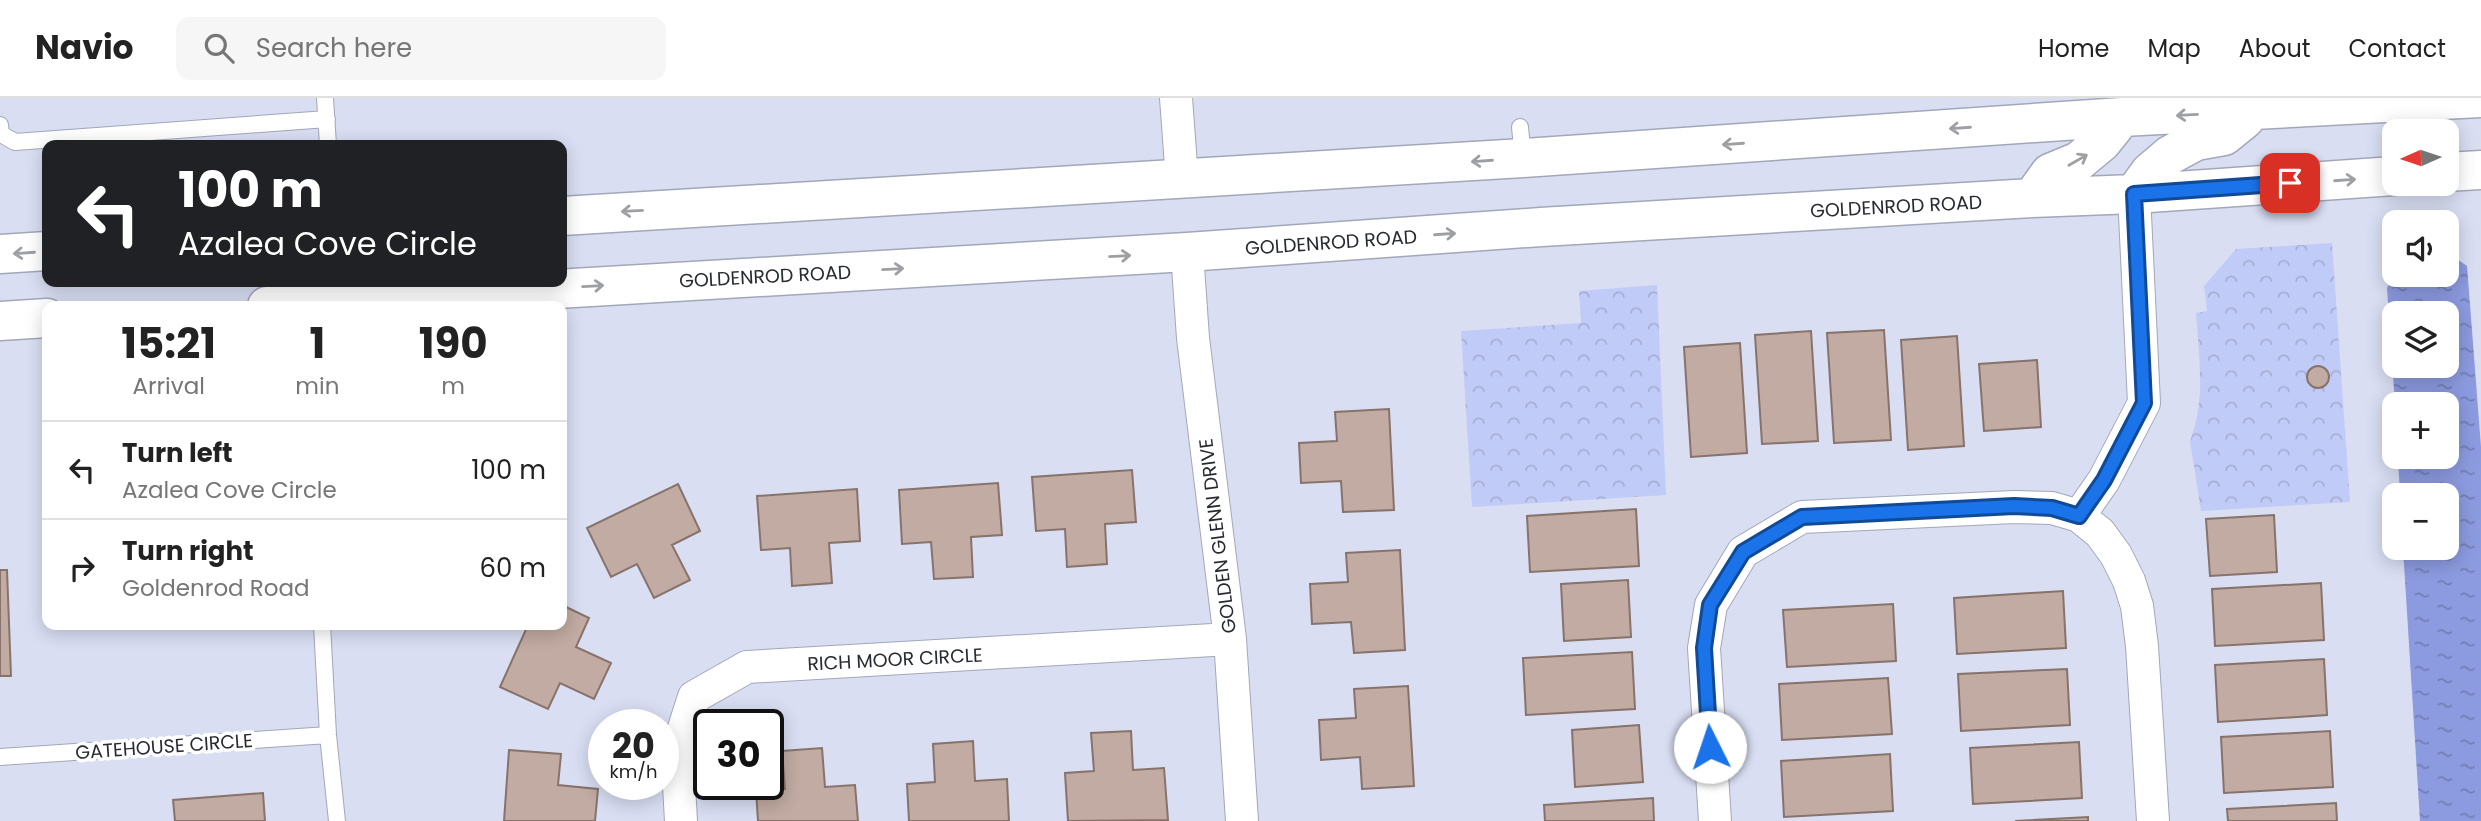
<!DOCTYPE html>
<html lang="en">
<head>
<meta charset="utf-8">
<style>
	:root { --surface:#fff; --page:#f6f6f6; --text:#222; --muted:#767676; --line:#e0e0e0 }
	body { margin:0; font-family:Poppins,sans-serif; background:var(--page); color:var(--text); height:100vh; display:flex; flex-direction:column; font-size:26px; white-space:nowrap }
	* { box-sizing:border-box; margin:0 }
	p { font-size:23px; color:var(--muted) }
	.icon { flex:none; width:38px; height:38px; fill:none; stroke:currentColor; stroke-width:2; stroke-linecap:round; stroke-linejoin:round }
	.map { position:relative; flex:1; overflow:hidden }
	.drawer { position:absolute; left:42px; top:203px; width:525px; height:329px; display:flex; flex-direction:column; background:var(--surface); border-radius:14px; box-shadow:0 4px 18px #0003 }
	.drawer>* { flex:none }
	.hud { position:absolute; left:42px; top:42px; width:525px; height:147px; border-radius:14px; box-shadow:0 4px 18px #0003; background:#202124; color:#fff; overflow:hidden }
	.needle { width:46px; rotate:267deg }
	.tools { position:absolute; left:2382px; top:21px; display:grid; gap:14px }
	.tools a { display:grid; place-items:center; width:77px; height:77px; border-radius:14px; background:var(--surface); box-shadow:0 4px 18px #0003; font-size:35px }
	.speed { position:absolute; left:588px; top:611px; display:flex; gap:14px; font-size:35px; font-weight:700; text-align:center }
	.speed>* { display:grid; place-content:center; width:91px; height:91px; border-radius:50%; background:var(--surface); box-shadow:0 4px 18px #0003; line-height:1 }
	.speed small { font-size:18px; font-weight:400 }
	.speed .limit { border:4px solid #111; border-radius:10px; background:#fff; color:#111 }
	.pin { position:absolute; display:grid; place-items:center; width:60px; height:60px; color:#fff; margin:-30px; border-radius:14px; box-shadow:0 4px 10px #0006 }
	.me { position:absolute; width:77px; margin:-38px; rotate:356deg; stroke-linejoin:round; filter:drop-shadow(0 0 5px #0008) }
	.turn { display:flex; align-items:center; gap:24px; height:147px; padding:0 21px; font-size:32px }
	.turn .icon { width:91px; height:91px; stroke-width:2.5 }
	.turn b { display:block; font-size:49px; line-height:60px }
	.eta { display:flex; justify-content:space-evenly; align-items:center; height:119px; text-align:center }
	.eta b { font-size:42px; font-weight:700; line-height:49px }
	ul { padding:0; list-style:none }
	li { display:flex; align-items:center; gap:21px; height:98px; padding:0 21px; border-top:2px solid var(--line) }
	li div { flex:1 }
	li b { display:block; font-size:26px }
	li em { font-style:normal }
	header { display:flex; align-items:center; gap:42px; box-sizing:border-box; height:98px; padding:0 35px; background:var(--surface); border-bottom:2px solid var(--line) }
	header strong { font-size:33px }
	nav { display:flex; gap:38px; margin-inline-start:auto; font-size:24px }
	.search { width:490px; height:63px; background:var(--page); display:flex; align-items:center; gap:18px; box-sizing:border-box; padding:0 24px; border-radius:14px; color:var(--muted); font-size:26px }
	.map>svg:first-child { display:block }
	.park { fill:url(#park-crowns) }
	.water { fill:url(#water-ripples); fill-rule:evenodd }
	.building { fill:#c1aba2; stroke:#87736b; stroke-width:2 }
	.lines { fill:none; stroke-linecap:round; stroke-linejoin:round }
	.service-casing { stroke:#a2a7ba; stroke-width:18 }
	.minor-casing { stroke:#a2a7ba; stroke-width:34 }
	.secondary-casing { stroke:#a2a7ba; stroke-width:41 }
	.service { stroke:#fff; stroke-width:16 }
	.minor { stroke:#fff; stroke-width:32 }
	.secondary { stroke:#fff; stroke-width:38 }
	.oneway { stroke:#9e9fa2 }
	.route-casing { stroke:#114b97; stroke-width:18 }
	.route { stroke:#1a73e8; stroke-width:12 }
	.labels { text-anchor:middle; stroke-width:7; stroke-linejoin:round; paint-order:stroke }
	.street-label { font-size:19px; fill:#282a31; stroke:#fff }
</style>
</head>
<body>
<header>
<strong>Navio</strong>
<div class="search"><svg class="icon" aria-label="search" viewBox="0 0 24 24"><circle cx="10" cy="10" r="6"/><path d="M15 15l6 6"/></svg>Search here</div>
<nav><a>Home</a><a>Map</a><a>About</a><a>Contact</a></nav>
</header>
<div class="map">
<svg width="2481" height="723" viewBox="0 0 2481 723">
	<defs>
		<pattern id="park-crowns" width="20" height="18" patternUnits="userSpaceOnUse" patternTransform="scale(1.75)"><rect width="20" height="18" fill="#c1cbf7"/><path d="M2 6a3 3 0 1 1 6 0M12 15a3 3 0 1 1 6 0" fill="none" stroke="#a6aed4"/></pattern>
		<pattern id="water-ripples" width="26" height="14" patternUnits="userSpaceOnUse" patternTransform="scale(1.75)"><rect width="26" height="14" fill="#8c9adf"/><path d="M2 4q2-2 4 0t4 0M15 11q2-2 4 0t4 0" fill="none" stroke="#727eb5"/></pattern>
	</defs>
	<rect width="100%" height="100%" fill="#d9def3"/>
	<path class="park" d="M2332,145L2350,404L2201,413L2190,343C2206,302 2199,258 2196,215L2207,213L2204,188L2236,151Z
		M1657,187L1666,397L1472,409L1461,233L1581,225L1579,193Z"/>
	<path class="water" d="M2454,159L2467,168L2481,349V723H2420L2403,450H2446V397H2400L2398,359H2446V306H2395L2387,190L2394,176L2446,177L2447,160ZM2446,215V268H2394V215Z"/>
	<path class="building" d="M1884,232L1891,342L1834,345L1827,235Z
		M1811,233L1818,343L1762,346L1755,237Z
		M1957,238L1964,348L1908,352L1901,242Z
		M1740,245L1747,355L1691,359L1684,249Z
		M2037,262L2041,329L1984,333L1979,266Z
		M2307 279a11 11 0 1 1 22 0a11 11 0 1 1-22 0Z
		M1389,311L1394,412L1343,414L1341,383L1301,385L1299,345L1337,343L1335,314Z
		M1132,372L1136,424L1105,426L1107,466L1067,469L1065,431L1036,433L1032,379Z
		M998,385L1002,437L971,439L973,479L934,481L931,444L902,446L899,392Z
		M678,386L700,433L672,447L690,482L654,500L637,466L611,479L587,430Z
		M857,391L860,443L829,445L832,485L792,488L790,450L761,452L757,398Z
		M1636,411L1639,468L1530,474L1527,418Z
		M2274,417L2277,474L2210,478L2206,421Z
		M1400,452L1405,552L1354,555L1351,524L1312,526L1310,486L1348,484L1346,455Z
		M0,472H7L11,578H0Z
		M1628,482L1631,539L1564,543L1561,486Z
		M2321,485L2324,542L2215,548L2212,491Z
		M2063,493L2066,550L1957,556L1954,500Z
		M1893,506L1896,563L1787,569L1783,512Z
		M562,507L589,520L576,549L611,565L594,601L560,585L548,611L500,589L528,527H562Z
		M1632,554L1635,611L1526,617L1523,560Z
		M2324,561L2327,617L2218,624L2215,567Z
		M2067,571L2070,627L1961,633L1958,576Z
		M1888,580L1892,636L1782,642L1779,586Z
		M1408,588L1414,688L1362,691L1360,659L1321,662L1319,622L1356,620L1354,591Z
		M1639,627L1643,684L1575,689L1572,632Z
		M1131,633L1133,672L1164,670L1168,722L1068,723L1065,675L1094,673L1091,635Z
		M2330,633L2333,689L2224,695L2221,639Z
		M973,643L975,683L1007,681L1009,723H909L907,686L935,684L933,646Z
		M2079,644L2082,700L1973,706L1970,650Z
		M822,650L825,689L855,687L858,723H758L756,692L785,691L782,653Z
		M509,652L561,656L558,687L598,691L595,723H504Z
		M1890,656L1893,713L1784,719L1781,663Z
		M263,695L265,723H175L173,702Z
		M1653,700L1654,723H1545L1544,707Z
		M2336,705L2337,723H2228L2227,711Z
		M2088,719V723H2015Z"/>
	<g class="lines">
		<defs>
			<path id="service" d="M325,0L328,47
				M0,27L1,36L15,44L327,21
				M1520,29L1523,60
				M322,527L328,637L337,723
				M0,659L328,637"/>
			<path id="minor" d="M1176,0L1182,81
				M1187,154L1193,240L1230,541L1242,723
				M2079,418L2104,382L2144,305L2134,96
				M681,723L677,652L694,599L747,569L1230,541
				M1715,723L1704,550L1711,507L1743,454L1802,419L2014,409L2052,410L2079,418L2100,435L2116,457L2129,483L2137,508L2142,548L2153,723"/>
			<path id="secondary" d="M2446,74L2481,72
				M2134,96L2150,74L2170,57L2196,43L2224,38L2245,21
				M2032,100L2050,75L2079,63L2102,44L2122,19
				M562,118L1523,60L2122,19L2481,0
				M0,156L47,153
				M267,208L1187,154L1541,129L2032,100L2134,96L2394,78
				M0,223L47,220"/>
		</defs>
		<use href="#service" class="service-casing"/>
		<use href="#minor" class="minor-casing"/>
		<use href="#secondary" class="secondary-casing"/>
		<use href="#service" class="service"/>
		<use href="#minor" class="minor"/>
		<use href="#secondary" class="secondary"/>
	</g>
	<defs><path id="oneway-shaft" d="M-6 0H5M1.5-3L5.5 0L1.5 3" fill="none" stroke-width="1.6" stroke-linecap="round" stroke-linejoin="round" transform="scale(1.75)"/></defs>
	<g class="oneway">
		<use href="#oneway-shaft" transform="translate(2187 17) rotate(177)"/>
		<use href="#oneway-shaft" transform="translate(1960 30) rotate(176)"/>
		<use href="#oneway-shaft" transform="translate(1733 46) rotate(176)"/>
		<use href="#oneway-shaft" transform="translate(2078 62) rotate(-30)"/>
		<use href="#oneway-shaft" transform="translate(1482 63) rotate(176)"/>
		<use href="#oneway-shaft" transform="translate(2345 82) rotate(-4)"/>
		<use href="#oneway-shaft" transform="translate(632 113) rotate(177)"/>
		<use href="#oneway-shaft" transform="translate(1445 136) rotate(-4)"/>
		<use href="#oneway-shaft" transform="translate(24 155) rotate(176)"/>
		<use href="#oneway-shaft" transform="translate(1120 158) rotate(-3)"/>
		<use href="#oneway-shaft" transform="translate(893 171) rotate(-3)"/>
		<use href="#oneway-shaft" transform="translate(593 188) rotate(-3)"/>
	</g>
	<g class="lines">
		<defs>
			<path id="route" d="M1710,649L1704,550L1710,507L1743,454L1802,419L2014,408L2052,410L2079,418L2104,382L2144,305L2134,96L2290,85"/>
		</defs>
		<use href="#route" class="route-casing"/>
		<use href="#route" class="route"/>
	</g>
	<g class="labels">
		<g class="street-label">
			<text transform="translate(1896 108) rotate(-3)" y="7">GOLDENROD ROAD</text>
			<text transform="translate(1331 144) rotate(-4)" y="7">GOLDENROD ROAD</text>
			<text transform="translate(765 178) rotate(-3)" y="7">GOLDENROD ROAD</text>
			<text transform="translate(1217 438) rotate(-97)" y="7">GOLDEN GLENN DRIVE</text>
			<text transform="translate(895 561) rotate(-3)" y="7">RICH MOOR CIRCLE</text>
			<text transform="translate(164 648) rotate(-4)" y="7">GATEHOUSE CIRCLE</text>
		</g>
	</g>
</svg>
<div class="tools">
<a><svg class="needle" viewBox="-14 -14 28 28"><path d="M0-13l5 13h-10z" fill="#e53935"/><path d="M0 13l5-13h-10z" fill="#767676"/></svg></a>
<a><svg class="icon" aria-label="sound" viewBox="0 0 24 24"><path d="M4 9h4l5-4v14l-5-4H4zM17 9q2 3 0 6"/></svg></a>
<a><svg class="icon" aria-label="layers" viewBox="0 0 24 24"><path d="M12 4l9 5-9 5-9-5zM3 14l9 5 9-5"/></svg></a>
<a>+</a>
<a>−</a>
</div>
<div class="speed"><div>20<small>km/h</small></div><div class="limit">30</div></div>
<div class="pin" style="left:2290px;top:85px;background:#d93025"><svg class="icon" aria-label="arrive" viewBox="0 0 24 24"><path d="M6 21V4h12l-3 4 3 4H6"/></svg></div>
<svg class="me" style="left:1710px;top:649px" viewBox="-20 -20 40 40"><circle r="19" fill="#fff"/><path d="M0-13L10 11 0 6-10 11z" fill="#1a73e8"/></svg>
<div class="hud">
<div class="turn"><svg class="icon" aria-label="left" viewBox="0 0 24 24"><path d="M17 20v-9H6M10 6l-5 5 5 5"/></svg><div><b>100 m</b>Azalea Cove Circle</div></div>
</div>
<section class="drawer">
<div class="eta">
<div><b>15:21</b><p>Arrival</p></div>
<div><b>1</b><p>min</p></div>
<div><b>190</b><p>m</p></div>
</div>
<ul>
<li><svg class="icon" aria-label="left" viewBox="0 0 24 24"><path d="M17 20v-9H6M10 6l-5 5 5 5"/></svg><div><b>Turn left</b><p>Azalea Cove Circle</p></div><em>100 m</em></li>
<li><svg class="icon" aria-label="right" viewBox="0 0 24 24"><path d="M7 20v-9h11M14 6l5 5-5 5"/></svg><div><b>Turn right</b><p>Goldenrod Road</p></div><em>60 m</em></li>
</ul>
</section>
</div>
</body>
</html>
